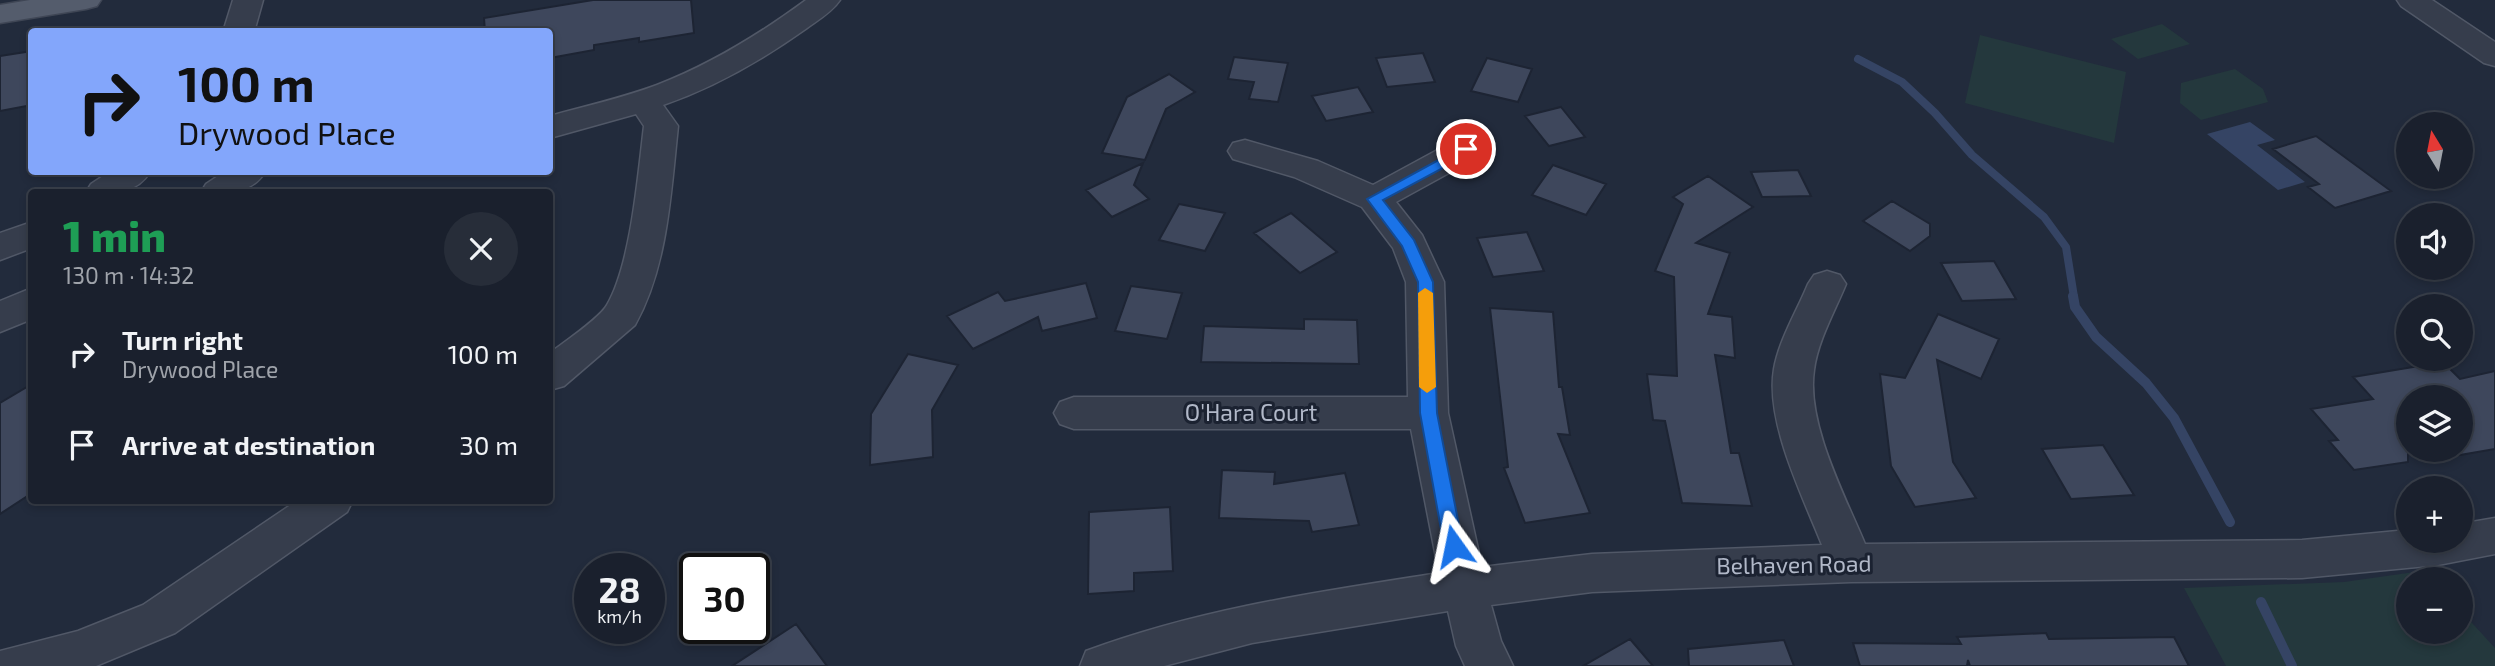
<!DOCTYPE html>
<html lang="en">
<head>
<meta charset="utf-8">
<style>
	:root { --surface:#1a202d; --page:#272d39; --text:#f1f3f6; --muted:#9fa3aa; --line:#383e49 }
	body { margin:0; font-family:"Exo 2",sans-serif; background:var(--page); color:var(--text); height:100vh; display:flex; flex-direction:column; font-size:26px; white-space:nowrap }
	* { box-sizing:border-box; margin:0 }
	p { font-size:23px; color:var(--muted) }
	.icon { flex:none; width:38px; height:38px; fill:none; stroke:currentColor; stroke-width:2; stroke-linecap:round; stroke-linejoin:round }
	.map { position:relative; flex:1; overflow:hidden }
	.drawer { position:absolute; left:28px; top:189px; width:525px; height:315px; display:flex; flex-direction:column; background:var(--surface); border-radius:7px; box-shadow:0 4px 10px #0003,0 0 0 2px var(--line) }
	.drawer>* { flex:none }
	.hud { position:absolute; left:28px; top:28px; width:525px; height:147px; border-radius:7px; box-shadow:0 4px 10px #0003,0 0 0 2px var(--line); background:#83a6fb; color:#111; overflow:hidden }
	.needle { width:46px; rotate:350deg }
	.buttons { position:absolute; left:2396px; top:112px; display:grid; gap:14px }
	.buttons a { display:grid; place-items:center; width:77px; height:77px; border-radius:50%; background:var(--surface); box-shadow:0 4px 10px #0003,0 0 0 2px var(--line); font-size:35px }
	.speed { position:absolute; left:574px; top:553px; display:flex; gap:14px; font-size:35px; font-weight:700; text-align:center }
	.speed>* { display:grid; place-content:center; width:91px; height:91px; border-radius:50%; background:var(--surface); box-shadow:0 4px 10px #0003,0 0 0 2px var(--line); line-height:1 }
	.speed small { font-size:18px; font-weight:400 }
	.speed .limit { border:4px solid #111; border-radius:10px; background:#fff; color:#111 }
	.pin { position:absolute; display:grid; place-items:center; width:60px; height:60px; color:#fff; margin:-30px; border:4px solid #fff; border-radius:50%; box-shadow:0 2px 7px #0007 }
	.me { position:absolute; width:77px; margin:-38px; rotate:348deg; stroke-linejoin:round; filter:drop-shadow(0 0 5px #0008) }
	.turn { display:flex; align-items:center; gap:24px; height:147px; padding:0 35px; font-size:32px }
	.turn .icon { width:91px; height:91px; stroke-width:2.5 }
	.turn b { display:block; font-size:49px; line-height:60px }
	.round { display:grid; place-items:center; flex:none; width:74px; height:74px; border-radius:37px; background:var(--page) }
	.headline { display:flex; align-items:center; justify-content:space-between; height:119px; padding:0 35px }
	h1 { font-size:42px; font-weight:800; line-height:52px; color:#1e9e55 }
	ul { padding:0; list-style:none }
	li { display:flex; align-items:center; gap:21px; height:91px; padding:0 35px }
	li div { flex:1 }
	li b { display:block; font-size:26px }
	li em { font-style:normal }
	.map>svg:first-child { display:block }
	.green { fill:#24383d }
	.water { fill:#354464 }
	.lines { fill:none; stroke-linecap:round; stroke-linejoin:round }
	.stream-far1 { stroke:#354464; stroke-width:8 }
	.stream { stroke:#354464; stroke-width:10 }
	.building { fill:#3e475c; stroke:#1d2433; stroke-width:2 }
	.minor-casing { stroke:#515867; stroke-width:3 }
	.major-casing { stroke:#3f4655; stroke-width:3 }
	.minor { fill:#363d4c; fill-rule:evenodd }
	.major { fill:#545c6c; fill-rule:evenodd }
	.route { fill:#1a73e8; stroke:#114b97; stroke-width:2 }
	.slow { fill:#f59e0b }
	.labels { text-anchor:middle; stroke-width:6; stroke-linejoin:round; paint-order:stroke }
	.street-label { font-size:23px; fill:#b1b8c8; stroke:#1b2231 }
</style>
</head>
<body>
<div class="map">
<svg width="2495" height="666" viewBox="0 0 2495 666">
	<rect width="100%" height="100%" fill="#222b3c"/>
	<path class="green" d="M2162,24L2190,44L2138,59L2111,39Z
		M1980,35L2126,72L2114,143L1965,103Z
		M2235,69L2263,89L2268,102L2201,120L2180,103L2181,83Z
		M2422,571L2430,579H2408V632H2460L2461,611L2495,648V666H2226L2184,588L2344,582Z"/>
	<path class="water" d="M2250,122L2275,140L2257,145L2305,182L2278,190L2207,134Z"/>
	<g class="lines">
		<path class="stream-far1" d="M1858,59L1902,82L1935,113L1972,155L2044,217L2066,247L2074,297"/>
		<path class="stream" d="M2073,296L2075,307L2096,337L2146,383L2174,418L2230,522
			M2261,602L2292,666"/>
	</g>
	<path class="building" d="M593,0H691L694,33L639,42V38L594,45V50L550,58V32H485L484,18Z
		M32,51V105L0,111V56Z
		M1423,53L1435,82L1387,87L1376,58Z
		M1234,57L1288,63L1278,102L1249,99L1254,82L1228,79Z
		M1487,58L1532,69L1518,102L1471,91Z
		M1169,74L1195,92L1166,109L1145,160L1102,153L1127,97Z
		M1358,87L1373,112L1326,121L1312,96Z
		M1561,107L1585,137L1549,146L1525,116Z
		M2316,136L2391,191L2335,208L2308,187L2319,184L2273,149Z
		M1143,163L1134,185L1149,199L1112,217L1086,190Z
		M1553,165L1606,184L1586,215L1532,195Z
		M1798,170L1811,196L1762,197L1751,172Z
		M1708,176L1753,207L1696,243L1730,253L1708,314L1732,317L1735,358L1715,355L1731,453H1739L1752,506L1682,503L1665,421L1653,420L1647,374L1677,376L1674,277L1655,271L1683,204L1673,197Z
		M1892,201L1930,224V236L1910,251L1863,221Z
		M1179,204L1225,213L1205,251L1159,240Z
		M1291,213L1337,252L1300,273L1254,233Z
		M1527,232L1544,271L1493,277L1477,238Z
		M1994,261L2016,299L1962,301L1941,263Z
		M1086,283L1097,318L1042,331L1038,317L973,349L947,316L998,292L1005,301Z
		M1131,286L1182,293L1167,339L1115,331Z
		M1490,308L1553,312L1559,387H1562L1570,435L1558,434L1590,513L1525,523L1504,468L1508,467Z
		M1938,314L1999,339L1981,379L1937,360L1953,462L1976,498L1915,507L1891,466L1880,374L1905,378Z
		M1304,319L1357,320L1359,364L1201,362L1204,326L1304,329Z
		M908,354L958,365L932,410L933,457L870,465L871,414Z
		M2443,362L2460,379L2495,371V449L2460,455V397H2408V462L2354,470L2329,441L2338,440L2311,409L2373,399L2353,377Z
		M32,384V493L0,514V403Z
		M2103,445L2134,495L2071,499L2042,449Z
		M1222,470L1275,472L1274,484L1345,473L1359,525L1312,532L1309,521L1219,518Z
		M1170,507L1173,571L1134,573V591L1088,594L1089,512Z
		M796,624L827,666H732Z
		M2046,633L2049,639L2174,637L2189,666H1970L1968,660L1967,666H1860L1853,643L1961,644L1957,637Z
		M1630,639L1653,666H1583Z
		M1784,640L1794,666H1689L1688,649Z"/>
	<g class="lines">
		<defs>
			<path id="minor" d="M233,0H263L254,32H223Z
				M806,0H840C832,12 818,20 807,28C762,60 715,87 663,105L678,126C671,191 668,266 635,325L564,386L550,390V353C563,343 600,318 607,305C631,264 638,175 644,126L636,114L550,138V116C586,106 622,98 657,85C711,64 760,34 806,0Z
				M2397,0H2432L2495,42V66L2484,63L2401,6Z
				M1466,138L1478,141L1483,149L1478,157L1396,202L1422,235L1444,282L1448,413L1482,567L1592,554L1822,545C1803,497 1765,422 1774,369C1779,340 1797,311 1808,284L1814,275L1827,271L1840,275L1846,284C1835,311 1818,340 1814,370C1806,423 1845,496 1865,544L2302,540L2408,530V541H2460V524L2495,518V554L2438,565L2302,578L1851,582L1592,592L1491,605L1501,641L1513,666H1465L1456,646L1448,611L1252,643L1164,666H1080L1086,651C1202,608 1318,592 1439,573L1411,429H1074L1060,424L1054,413L1060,402L1074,397H1408L1406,282L1393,248L1362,207L1294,177L1233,159L1228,151L1233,143L1245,140L1318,161L1373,185L1454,141Z
				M109,172H150C135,196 111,192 86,192L91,184Z
				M224,172H265C250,196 226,192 201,192L206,184Z
				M32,222V248L0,260V233Z
				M32,288V319L0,332V301Z
				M298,500H353L347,512L175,633L96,666H0V651L78,631L143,605Z"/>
			<path id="major" d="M30,0H101L97,6L86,9L0,23V5Z"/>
		</defs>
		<use href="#minor" class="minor-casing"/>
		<use href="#major" class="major-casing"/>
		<use href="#minor" class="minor"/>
		<use href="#major" class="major"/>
	</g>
	<path class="route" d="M1466,145L1473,149L1471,153L1383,200L1414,240L1433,282L1437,413L1463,546L1460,551L1454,553L1447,551L1444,546L1420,413L1418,282L1402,246L1367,199Z"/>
	<path class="slow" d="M1425,288L1433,293L1436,387L1427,393L1419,387L1418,293Z"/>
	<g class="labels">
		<g class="street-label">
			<text x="1251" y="421">O'Hara Court</text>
			<text transform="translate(1794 565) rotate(-1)" y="8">Belhaven Road</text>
		</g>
	</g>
</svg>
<div class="buttons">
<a><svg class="needle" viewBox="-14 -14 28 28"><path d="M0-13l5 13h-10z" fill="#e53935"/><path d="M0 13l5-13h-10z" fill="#9fa3aa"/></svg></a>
<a><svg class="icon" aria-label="sound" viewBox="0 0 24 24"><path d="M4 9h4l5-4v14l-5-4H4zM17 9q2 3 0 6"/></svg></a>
<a><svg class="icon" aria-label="search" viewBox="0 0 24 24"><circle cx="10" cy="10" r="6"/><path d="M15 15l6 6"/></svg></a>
<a><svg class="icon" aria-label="layers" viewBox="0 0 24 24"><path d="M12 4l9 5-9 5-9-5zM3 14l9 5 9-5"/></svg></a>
<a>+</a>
<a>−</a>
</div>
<div class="speed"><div>28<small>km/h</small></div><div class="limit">30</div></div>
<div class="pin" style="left:1466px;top:149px;background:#d93025"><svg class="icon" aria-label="arrive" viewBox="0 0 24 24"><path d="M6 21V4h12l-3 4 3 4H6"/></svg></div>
<svg class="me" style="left:1454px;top:546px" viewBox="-20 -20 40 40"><path d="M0-17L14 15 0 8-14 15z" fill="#1a73e8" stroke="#fff" stroke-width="4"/></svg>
<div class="hud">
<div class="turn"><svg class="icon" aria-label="right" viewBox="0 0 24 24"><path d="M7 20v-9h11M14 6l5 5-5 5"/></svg><div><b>100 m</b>Drywood Place</div></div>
</div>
<section class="drawer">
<div class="headline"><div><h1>1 min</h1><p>130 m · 14:32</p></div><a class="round"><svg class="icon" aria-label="close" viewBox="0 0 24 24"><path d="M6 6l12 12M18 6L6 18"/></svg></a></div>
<ul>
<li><svg class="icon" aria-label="right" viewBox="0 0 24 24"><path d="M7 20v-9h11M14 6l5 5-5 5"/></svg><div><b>Turn right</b><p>Drywood Place</p></div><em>100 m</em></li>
<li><svg class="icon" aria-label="arrive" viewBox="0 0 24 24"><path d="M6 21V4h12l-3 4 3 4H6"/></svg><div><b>Arrive at destination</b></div><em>30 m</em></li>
</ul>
</section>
</div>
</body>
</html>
